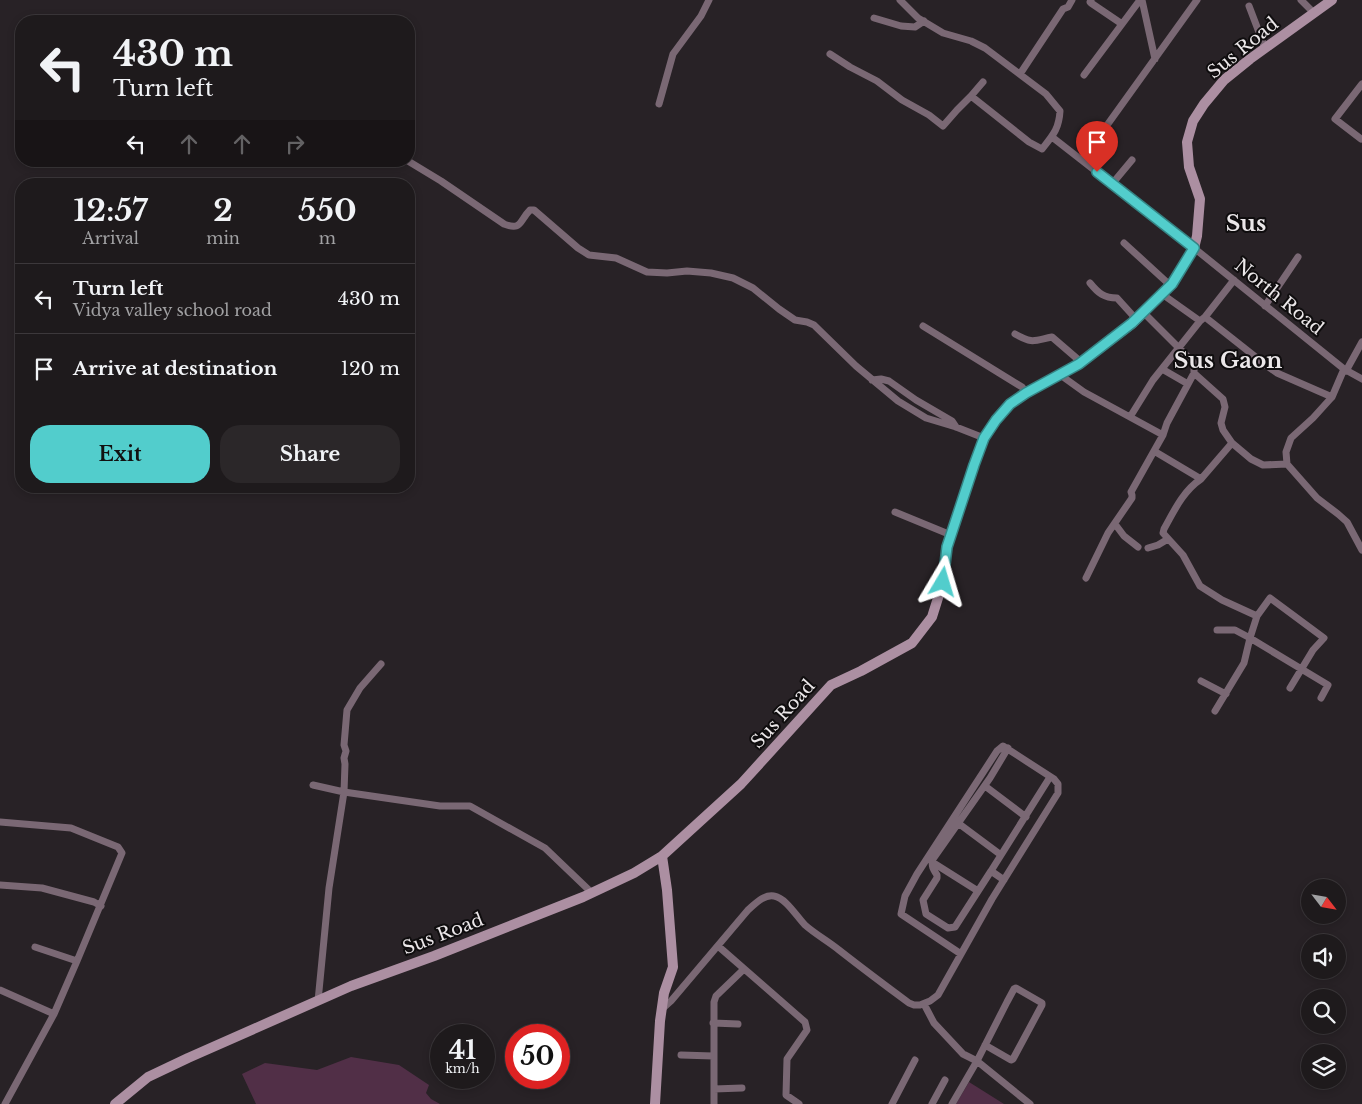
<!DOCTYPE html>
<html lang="en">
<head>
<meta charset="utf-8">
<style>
	:root { --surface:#1e1a1c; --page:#2b2729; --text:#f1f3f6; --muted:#a1a1a3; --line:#3c383b; --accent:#52cdcc }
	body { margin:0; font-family:"Libre Baskerville",serif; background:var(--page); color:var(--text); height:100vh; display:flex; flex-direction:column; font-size:19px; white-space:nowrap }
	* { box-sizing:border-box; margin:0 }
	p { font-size:16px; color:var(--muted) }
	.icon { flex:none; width:28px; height:28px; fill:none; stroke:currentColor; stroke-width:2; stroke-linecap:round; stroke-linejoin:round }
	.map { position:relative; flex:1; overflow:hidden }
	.panel { position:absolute; left:15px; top:178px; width:400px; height:315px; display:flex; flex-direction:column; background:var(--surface); border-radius:20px; box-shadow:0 2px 8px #0003,0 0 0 1px var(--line) }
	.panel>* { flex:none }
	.hud { position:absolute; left:15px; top:15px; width:400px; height:152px; border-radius:20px; box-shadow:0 2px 8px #0003,0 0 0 1px var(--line); background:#1e1a1c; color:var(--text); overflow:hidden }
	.needle { width:32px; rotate:121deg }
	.buttons { position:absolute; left:1301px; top:879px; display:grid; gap:10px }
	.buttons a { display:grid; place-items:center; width:45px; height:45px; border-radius:50%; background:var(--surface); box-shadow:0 2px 8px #0003,0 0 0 1px var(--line); font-size:25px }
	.speed { position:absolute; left:430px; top:1024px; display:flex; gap:10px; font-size:25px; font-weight:700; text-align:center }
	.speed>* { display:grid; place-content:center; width:65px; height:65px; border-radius:50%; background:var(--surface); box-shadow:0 2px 8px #0003,0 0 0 1px var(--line); line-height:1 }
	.speed small { font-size:12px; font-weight:400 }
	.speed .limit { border:8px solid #d22; background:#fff; color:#111 }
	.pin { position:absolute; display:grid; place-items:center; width:42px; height:42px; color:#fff; margin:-51px -21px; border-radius:50% 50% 50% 0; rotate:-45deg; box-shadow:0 0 5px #0007 }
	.pin .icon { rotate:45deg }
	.me { position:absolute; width:55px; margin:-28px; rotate:7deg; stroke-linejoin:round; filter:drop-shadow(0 0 4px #0008) }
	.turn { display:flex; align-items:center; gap:18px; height:105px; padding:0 15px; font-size:22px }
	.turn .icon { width:65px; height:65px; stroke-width:2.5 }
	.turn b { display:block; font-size:35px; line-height:42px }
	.lanes { display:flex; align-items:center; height:48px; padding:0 15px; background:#0003; justify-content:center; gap:25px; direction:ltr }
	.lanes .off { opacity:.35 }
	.eta { display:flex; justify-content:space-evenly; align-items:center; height:85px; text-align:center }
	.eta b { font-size:30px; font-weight:800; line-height:35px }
	.primary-button { display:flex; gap:10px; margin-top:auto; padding:10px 15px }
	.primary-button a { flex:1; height:58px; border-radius:20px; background:var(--accent); color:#111; font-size:20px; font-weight:800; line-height:58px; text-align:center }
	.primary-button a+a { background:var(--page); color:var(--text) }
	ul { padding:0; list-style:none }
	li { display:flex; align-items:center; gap:15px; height:70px; padding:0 15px; border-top:1px solid var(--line) }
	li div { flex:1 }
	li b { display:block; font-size:19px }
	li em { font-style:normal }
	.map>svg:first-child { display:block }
	.green { fill:#512f47 }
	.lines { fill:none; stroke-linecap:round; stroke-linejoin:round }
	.street { stroke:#7a6874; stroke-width:7 }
	.secondary { stroke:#ac8fa2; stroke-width:10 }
	.route-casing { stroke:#358585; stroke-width:12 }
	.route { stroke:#52cdcc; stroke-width:9 }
	.labels { text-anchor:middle; stroke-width:4; stroke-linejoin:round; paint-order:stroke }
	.street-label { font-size:18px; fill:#ebe7e9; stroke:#0f0d0e }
	.district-label { font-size:22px; font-weight:bold; fill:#ebe7e9; stroke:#0f0d0e }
</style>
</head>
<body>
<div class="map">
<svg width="1362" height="1104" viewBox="0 0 1362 1104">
	<rect width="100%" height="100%" fill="#282226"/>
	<path class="green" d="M351,1057L399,1065L429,1085L426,1093L431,1099L440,1104H256L242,1074L265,1063L317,1070Z
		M969,1082L1004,1104H956Z"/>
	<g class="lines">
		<path class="street" d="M900,0L918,18L943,33L971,41L985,48L1046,94L1060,111C1059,129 1053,135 1042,149L1029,142L971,96L983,82
			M1091,0L1090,2L1091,3L1122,24
			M1142,0L1155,59
			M1301,0L1314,13
			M1249,6L1265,48
			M874,18L901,26L915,27L924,21
			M830,54L850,67L877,81L902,100L929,115L943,126L957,110L971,96
			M1020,74L1063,9L1068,7L1072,0
			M1084,75L1140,0
			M659,104L673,54L701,16L709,0
			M1052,137L1194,248L1344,369L1362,379
			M1361,139L1335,119L1362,84
			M1082,160L1197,0
			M408,161L441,181L504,224C522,231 519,221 530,210H534L578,248L589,255L616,258L647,272L667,273L687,271L711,273L733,278L753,288L779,309L795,320L807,322L814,325L856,366L898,401L926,418L956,427L984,438
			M1112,184L1132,160
			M1124,243L1171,286
			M1090,283C1098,293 1104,298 1117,298L1136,319
			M1162,294L1200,321L1205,317L1234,280
			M1265,306L1298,257
			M1143,312L1194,363V373L1167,423L1163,435
			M1205,317L1267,366L1277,373L1332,397
			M923,326L1022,387L1027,393
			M1015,334C1033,344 1033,341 1052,337L1081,362
			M1162,369L1188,384
			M1344,369L1332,397L1313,418L1291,438L1286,452L1287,464L1317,498L1338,514L1347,522L1362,550
			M1346,371L1362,342
			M1194,373L1223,399L1225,407L1221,423L1223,430L1232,443
			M1059,374L1084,392L1163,435L1154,451L1201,479L1232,443L1251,459L1263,465L1287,464
			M872,380L881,379L889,381L916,400L952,421L956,427
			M1130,417L1153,380L1200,321
			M1201,479C1183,491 1174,511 1164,529L1163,533L1183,555L1200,586L1222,600L1257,616
			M895,512L951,535
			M1115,524L1124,536L1138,547
			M1148,548L1158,545L1168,539
			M1086,578L1108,533L1132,498V495L1131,492L1154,451
			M1217,630H1235L1250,638L1257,616L1270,598L1324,638L1313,650L1290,688
			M1201,681L1226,694
			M1215,711L1244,663L1250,638L1328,685L1321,698
			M313,785L344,792L440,806H470L545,848L592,893
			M985,786L1026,817
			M0,822L71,828L118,847L122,853L77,961L54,1014L5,1104
			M958,823L1001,855
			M932,862L978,891
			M991,871L955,927L948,928L926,914L923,900L937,878V875C933,869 931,866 933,859L990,778L1008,748
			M1004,880L991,871L1050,777
			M0,885L42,888L94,902L101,906
			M718,946L805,1022L807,1030L787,1059L786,1095L799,1104
			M35,947L77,961
			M0,990L54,1014
			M318,1001L329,888L344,792L345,764L344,758L346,751L344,745L347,710L360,688L381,664
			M924,1004L934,1023L963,1054L977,1061L1030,1104
			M661,1010L671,1001L748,910C755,904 764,894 774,896C786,898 797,917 805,925C815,934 828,941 839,950C862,968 886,986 909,1003L914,1005H920L930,1001L938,995L992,899L1058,793V784L1054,779L1003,746L997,751L917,874L905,896L901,914L961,954
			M713,1023L738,1024
			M681,1055L713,1056
			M714,1089L742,1088
			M714,1104V1002L716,996L744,969
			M892,1104L915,1060
			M932,1104L945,1080
			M952,1104L977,1061L1007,1002L1014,989L1016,988L1042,1003V1005L1013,1059L1011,1060L985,1045"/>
		<path class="secondary" d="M115,1104L148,1077L188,1058L351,986L434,956L583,897L634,873L662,856L741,784L831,685L861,671L912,643L932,617L943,582L947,547L974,465L984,438L996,420L1010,404L1027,393L1079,364L1133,323L1172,284L1194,248L1197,236L1200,199L1189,167L1187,142L1193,121L1204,104L1224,80L1250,59L1332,0
			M655,1104L660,1021L664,993L673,967L667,890L662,856"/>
	</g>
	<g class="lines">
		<defs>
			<path id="route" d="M943,582L947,547L974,465L984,438L996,420L1010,404L1026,393L1079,364L1132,323L1172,284L1194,248L1097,172"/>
		</defs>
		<use href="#route" class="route-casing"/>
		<use href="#route" class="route"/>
	</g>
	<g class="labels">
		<g class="street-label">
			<text transform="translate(1243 48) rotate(-39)" y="6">Sus Road</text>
			<text transform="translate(1279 297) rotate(39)" y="6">North Road</text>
			<text transform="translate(783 714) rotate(-48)" y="6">Sus Road</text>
			<text transform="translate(443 934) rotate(-21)" y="6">Sus Road</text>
		</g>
		<g class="district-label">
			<text x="1246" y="231">Sus</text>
			<text x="1228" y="368">Sus Gaon</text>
		</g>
	</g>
</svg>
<div class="buttons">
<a><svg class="needle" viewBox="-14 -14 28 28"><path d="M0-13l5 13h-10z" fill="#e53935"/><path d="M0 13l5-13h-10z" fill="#a1a1a3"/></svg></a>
<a><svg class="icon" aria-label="sound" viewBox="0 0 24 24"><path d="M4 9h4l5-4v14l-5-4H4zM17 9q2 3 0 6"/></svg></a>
<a><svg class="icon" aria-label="search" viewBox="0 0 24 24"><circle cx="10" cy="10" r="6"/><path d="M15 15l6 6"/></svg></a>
<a><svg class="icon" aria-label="layers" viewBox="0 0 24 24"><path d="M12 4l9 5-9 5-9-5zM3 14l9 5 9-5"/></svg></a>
</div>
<div class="speed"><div>41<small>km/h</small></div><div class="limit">50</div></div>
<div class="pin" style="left:1097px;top:172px;background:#d93025"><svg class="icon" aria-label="arrive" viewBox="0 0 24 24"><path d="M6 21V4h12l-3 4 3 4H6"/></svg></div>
<svg class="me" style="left:943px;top:582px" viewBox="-20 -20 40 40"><path d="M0-17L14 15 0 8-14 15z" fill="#52cdcc" stroke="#fff" stroke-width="4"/></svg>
<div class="hud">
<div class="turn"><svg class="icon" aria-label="left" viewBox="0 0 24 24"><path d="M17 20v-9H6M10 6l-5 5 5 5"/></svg><div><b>430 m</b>Turn left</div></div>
<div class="lanes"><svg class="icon" aria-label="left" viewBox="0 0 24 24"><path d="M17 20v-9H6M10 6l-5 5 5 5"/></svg><svg class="icon off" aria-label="ahead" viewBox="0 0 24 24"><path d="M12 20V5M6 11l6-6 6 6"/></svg><svg class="icon off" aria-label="ahead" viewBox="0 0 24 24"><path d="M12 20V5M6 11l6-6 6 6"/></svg><svg class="icon off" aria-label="right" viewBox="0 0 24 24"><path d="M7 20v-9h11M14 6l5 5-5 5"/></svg></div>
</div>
<section class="panel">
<div class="eta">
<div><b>12:57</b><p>Arrival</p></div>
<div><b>2</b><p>min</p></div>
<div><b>550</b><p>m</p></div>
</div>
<ul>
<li><svg class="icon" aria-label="left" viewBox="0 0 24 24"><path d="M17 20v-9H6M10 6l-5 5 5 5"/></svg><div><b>Turn left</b><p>Vidya valley school road</p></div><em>430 m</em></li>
<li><svg class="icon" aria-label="arrive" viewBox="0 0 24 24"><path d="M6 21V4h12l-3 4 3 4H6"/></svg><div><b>Arrive at destination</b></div><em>120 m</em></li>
</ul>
<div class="primary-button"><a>Exit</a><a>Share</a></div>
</section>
</div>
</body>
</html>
